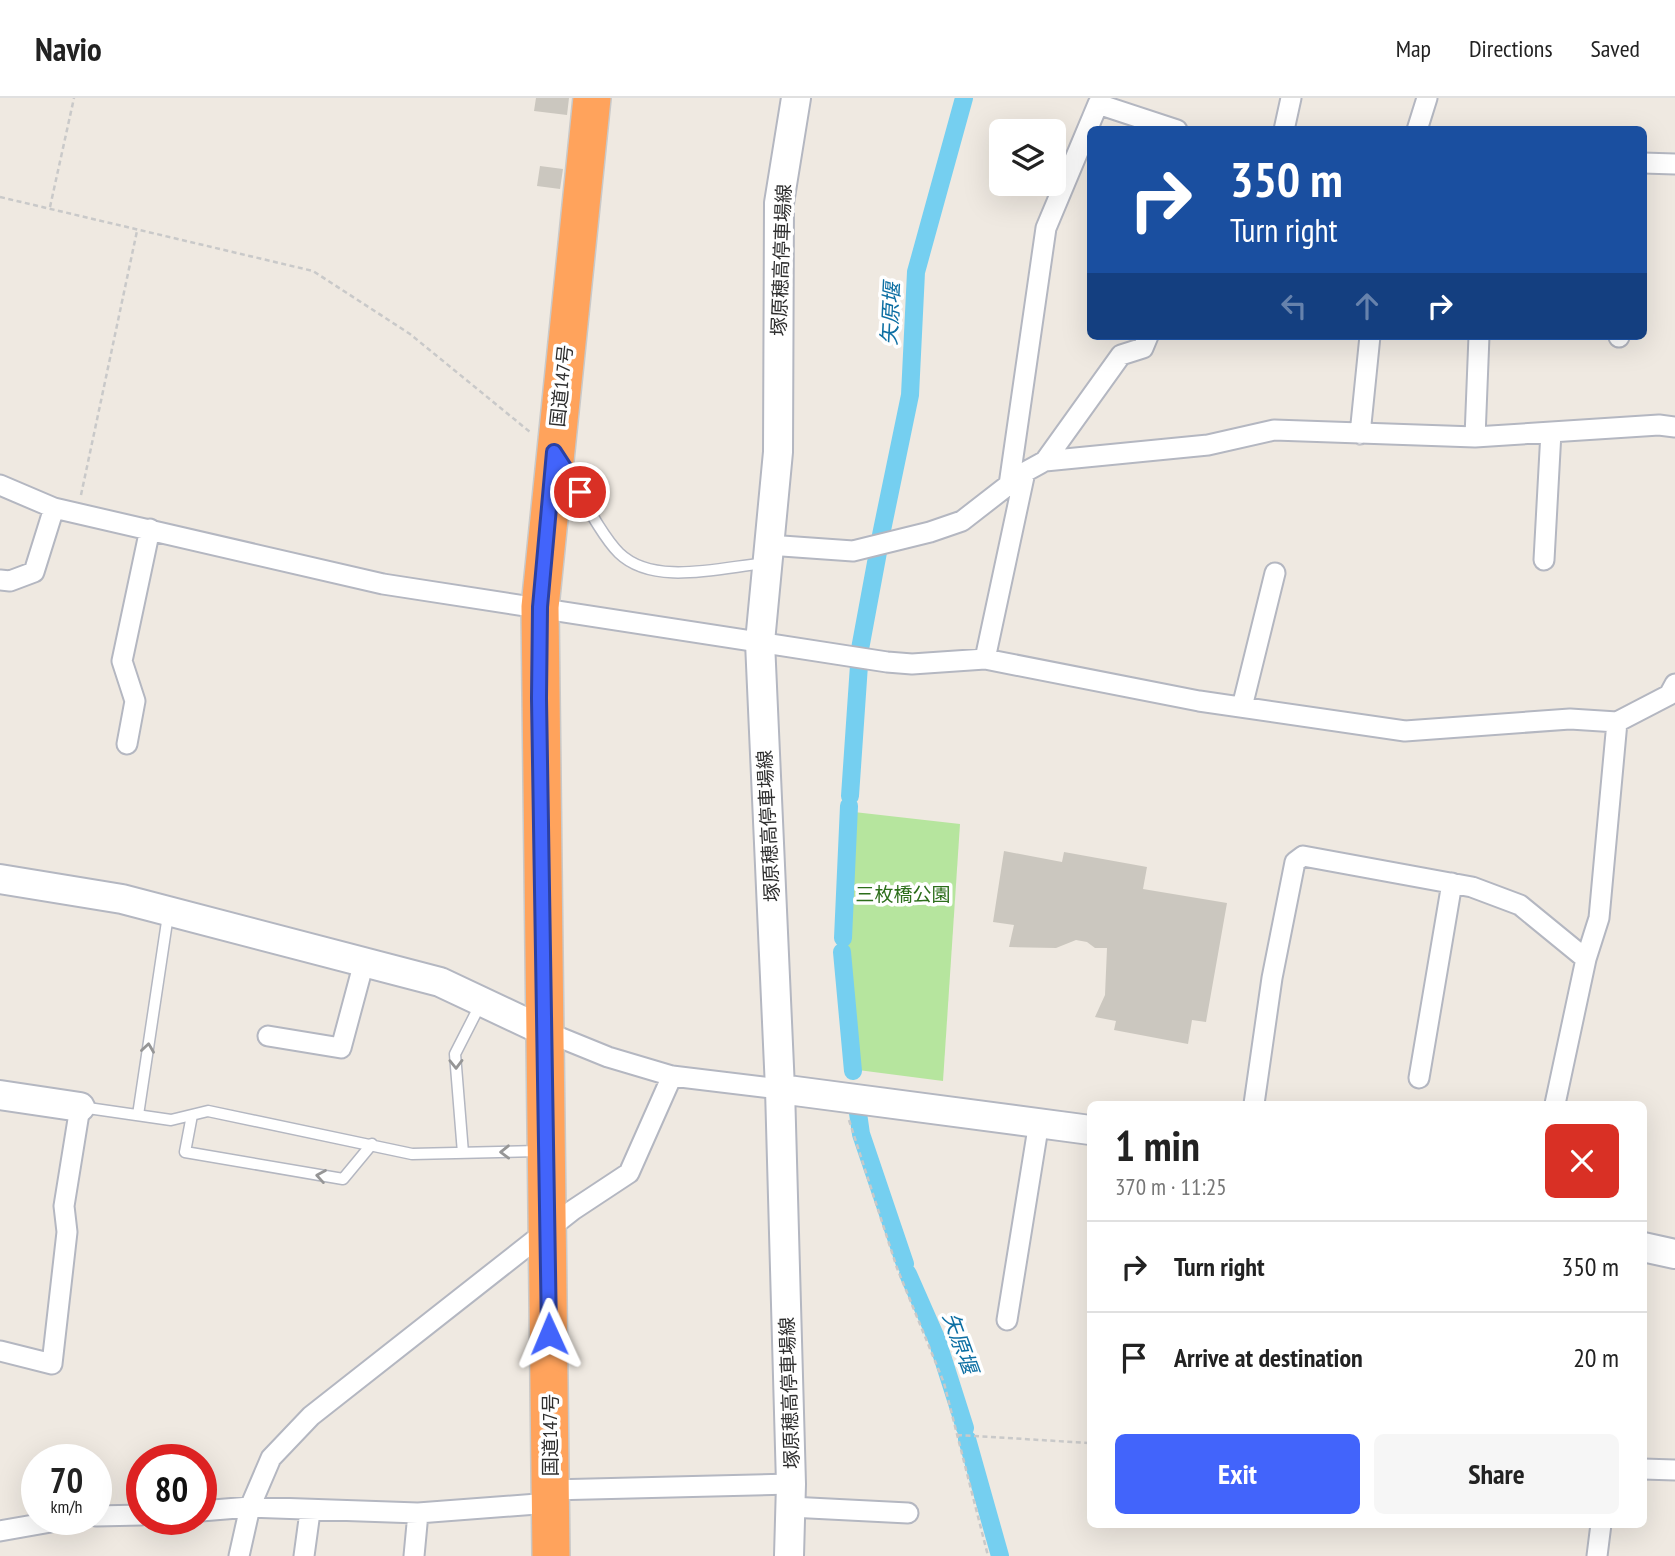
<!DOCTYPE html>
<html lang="en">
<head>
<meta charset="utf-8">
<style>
	:root { --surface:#fff; --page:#f6f6f6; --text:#222; --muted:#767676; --line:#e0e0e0; --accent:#4264fb }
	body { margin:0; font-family:"PT Sans Narrow","Noto Sans JP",sans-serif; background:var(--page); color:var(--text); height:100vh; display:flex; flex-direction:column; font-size:26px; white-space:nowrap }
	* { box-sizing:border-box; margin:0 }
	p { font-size:23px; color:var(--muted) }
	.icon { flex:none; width:38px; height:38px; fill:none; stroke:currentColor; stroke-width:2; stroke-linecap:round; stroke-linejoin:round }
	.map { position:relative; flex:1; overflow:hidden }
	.sheet { position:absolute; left:1087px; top:1003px; width:560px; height:427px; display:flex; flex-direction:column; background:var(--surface); border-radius:10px; box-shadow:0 7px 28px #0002 }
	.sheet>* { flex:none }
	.guide { position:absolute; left:1087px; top:28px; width:560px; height:214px; border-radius:10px; box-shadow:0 7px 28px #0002; background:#1a4fa0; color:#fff; overflow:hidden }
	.fabs { position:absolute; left:989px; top:21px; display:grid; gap:14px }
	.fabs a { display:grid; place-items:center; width:77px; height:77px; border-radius:10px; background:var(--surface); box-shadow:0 7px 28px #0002; font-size:35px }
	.speed { position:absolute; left:21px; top:1346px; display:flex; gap:14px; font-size:35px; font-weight:700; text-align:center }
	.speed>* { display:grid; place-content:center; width:91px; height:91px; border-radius:50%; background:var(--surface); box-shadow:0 7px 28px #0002; line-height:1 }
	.speed small { font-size:18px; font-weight:400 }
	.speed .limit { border:10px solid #d22; background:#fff; color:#111 }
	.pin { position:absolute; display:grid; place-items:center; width:60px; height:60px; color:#fff; margin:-30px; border:4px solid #fff; border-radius:50%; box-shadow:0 2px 7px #0007 }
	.me { position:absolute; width:77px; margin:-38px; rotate:359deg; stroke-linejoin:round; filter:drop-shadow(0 0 5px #0008) }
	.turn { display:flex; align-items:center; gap:24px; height:147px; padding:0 28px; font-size:32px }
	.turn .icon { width:91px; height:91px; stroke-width:2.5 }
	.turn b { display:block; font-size:49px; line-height:60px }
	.lanes { display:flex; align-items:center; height:66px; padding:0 28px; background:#0003; justify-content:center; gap:35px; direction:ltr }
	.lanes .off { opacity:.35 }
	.round { display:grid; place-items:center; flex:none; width:74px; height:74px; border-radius:10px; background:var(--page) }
	.head { display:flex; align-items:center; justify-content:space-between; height:119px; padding:0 28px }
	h1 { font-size:42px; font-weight:800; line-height:52px }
	.button { display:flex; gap:14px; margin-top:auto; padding:14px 28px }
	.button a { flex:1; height:80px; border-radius:10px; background:var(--accent); color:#fff; font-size:28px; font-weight:800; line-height:80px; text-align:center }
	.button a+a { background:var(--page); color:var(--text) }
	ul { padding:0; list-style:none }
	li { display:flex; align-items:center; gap:21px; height:91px; padding:0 28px; border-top:2px solid var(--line) }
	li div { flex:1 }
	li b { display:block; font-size:26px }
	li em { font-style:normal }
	header { display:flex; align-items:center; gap:42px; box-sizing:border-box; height:98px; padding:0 35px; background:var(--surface); border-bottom:2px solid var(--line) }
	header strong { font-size:33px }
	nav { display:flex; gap:38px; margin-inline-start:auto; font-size:24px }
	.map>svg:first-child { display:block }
	.green { fill:#b6e59e }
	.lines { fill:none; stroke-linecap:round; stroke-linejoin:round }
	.canal { stroke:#75cff0; stroke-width:18 }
	.building { fill:#cbc7bf }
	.lane-casing { stroke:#b4b7c1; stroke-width:13 }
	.street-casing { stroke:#b4b7c1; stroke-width:23 }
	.secondary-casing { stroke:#b4b7c1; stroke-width:32 }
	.highway-casing { stroke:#c9c9c9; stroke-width:40 }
	.path { stroke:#c9c9c9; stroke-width:2.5; stroke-dasharray:5 3.5; stroke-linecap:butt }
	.lane { stroke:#fff; stroke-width:10 }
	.street { stroke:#fff; stroke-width:19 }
	.secondary { stroke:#fff; stroke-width:28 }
	.highway { stroke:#ffa35c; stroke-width:37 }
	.oneway { stroke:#969696 }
	.route-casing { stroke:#2b41a3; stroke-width:18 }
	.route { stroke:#4264fb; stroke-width:12 }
	.labels { text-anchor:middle; stroke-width:7; stroke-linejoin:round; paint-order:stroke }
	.street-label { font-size:19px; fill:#2e2e2e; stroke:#fff }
	.park-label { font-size:19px; fill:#2c6e1b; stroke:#fff }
	.water-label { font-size:21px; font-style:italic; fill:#0d6fa3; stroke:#fff }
</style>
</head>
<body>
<header>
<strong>Navio</strong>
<nav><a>Map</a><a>Directions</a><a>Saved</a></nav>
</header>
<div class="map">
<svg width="1675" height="1458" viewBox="0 0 1675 1458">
	<rect width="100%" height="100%" fill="#efe9e1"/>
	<path class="green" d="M854,714L960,726L943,983L858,972L847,865Z"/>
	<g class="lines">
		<path class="canal" d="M881,437L910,297L916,174L964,0
			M860,551L878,454
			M850,698L859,567
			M843,840L849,708
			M842,854L853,973
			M858,1015L861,1036L905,1166
			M908,1176L937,1242L965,1330
			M967,1341L1000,1458"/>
	</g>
	<path class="building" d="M536,0H569L567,17L534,13Z
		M540,68L563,71L560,91L537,88Z
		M1004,753L1062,764L1064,754L1147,769L1143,791L1227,805L1206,924L1192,922L1188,946L1114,932L1116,923L1095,919L1105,897L1107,850H1095L1087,844L1076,842L1056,850L1009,849L1014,827L993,824Z"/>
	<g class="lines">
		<defs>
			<path id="lane" d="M566,372C580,395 601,437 619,455C654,489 722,469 766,465
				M81,1009L171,1022L208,1013L412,1056L538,1053
				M138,1017L168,817
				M192,1017L185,1054L343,1081L372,1046
				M463,1055L455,956L481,905"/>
			<path id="street" d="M1284,32L1291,0
				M1417,32L1427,0
				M1643,65L1675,66
				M1619,239V238
				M1360,336L1370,238
				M1475,339L1479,238
				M1045,363L1121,257L1143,250L1148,238
				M0,387L54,410L383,486L887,564L912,566L985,561L1199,603L1405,633L1570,621L1617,624L1669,597L1675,586
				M1009,387L1046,130L1098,6L1177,32
				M768,447L853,453L930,434L962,423L1025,374L1045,363L1208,347L1274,332L1475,339L1659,327L1675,329
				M1544,462L1551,334
				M0,482L10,483L34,474L54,410
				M985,561L1025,374
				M1242,609L1275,475
				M127,646L135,603L122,563L150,431
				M544,933L608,959L672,978L780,991
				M268,938L341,950L364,864
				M1419,980L1452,785
				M1254,1006L1272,880L1295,764L1303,758L1472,789L1520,807L1586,861
				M1555,1006L1586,861L1599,820L1617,624
				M1007,1222L1039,1024
				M0,1253L52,1266L67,1134L64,1108L80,1009
				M1643,1371L1675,1372
				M550,1392L791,1386
				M790,1409L908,1415
				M201,1413L250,1409L418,1415L550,1405
				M96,1418L142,1417
				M0,1433L68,1421
				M239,1458L250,1409L271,1360L311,1318L573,1112L629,1075L672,978
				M304,1458L310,1414
				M414,1458L418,1415
				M1597,1458L1601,1426"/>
			<path id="secondary" d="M0,781L122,801L440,884L544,933
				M780,991L1090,1032
				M0,997L80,1009
				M1643,1149L1675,1156
				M789,1458L791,1386L780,991L760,544L778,354L779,105L796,0"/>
			<path id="highway" d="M551,1458L540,509L592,0"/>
		</defs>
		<use href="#lane" class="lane-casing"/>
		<use href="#street" class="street-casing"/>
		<use href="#secondary" class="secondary-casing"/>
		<use href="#highway" class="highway-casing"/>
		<path class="path" d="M0,99L313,173L410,236L530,334
			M50,109L74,0
			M81,397L137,133
			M849,1022L897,1170L944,1285L988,1458
			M957,1337L1090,1345"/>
		<use href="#lane" class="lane"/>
		<use href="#street" class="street"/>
		<use href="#secondary" class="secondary"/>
		<use href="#highway" class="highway"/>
	</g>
	<defs><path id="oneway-chevron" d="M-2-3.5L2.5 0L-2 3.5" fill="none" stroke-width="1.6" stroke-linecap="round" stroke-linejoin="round" transform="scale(1.75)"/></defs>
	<g class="oneway">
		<use href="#oneway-chevron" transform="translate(148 950) rotate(-82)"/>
		<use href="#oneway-chevron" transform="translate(456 966) rotate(89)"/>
		<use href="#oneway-chevron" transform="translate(505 1054) rotate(179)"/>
		<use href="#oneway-chevron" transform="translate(321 1078) rotate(-170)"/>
	</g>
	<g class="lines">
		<defs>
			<path id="route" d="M549,1236L539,600L540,509L554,354L580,394"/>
		</defs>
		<use href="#route" class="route-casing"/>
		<use href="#route" class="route"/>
	</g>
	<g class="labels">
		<g class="street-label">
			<text transform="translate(781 162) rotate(-88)" y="7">塚原穂高停車場線</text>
			<text transform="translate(561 288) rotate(-84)" y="7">国道147号</text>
			<text transform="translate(768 728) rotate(-93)" y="7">塚原穂高停車場線</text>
			<text transform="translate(789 1295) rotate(-92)" y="7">塚原穂高停車場線</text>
			<text transform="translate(550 1337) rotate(-90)" y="7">国道147号</text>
		</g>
		<g class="park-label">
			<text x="903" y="803">三枚橋公園</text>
		</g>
		<g class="water-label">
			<text transform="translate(891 216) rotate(-87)" y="7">矢原堰</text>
			<text transform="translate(960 1245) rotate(70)" y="7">矢原堰</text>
		</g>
	</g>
</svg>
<div class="fabs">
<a><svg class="icon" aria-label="layers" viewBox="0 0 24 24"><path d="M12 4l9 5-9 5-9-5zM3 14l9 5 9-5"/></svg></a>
</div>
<div class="speed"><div>70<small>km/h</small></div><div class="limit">80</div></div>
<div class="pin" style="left:580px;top:394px;background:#d93025"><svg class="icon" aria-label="arrive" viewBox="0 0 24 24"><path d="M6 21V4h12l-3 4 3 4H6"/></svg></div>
<svg class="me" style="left:549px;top:1236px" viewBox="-20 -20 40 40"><path d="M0-17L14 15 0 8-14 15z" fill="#4264fb" stroke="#fff" stroke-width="4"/></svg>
<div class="guide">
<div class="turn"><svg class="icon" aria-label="right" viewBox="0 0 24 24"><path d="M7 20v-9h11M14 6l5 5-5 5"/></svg><div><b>350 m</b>Turn right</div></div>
<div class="lanes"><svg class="icon off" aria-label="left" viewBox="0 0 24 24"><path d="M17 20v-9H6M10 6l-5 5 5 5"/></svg><svg class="icon off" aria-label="ahead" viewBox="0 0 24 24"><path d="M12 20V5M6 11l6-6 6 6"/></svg><svg class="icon" aria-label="right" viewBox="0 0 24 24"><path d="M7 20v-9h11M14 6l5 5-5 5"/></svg></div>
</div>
<section class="sheet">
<div class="head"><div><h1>1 min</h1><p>370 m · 11:25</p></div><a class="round" style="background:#d93025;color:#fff"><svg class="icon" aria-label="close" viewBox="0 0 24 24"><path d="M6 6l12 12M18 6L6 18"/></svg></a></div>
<ul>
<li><svg class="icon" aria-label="right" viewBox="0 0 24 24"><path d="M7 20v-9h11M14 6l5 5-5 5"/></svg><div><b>Turn right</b></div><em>350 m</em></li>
<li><svg class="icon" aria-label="arrive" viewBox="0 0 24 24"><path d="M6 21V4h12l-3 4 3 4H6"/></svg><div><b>Arrive at destination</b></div><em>20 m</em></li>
</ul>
<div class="button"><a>Exit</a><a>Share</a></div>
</section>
</div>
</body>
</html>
